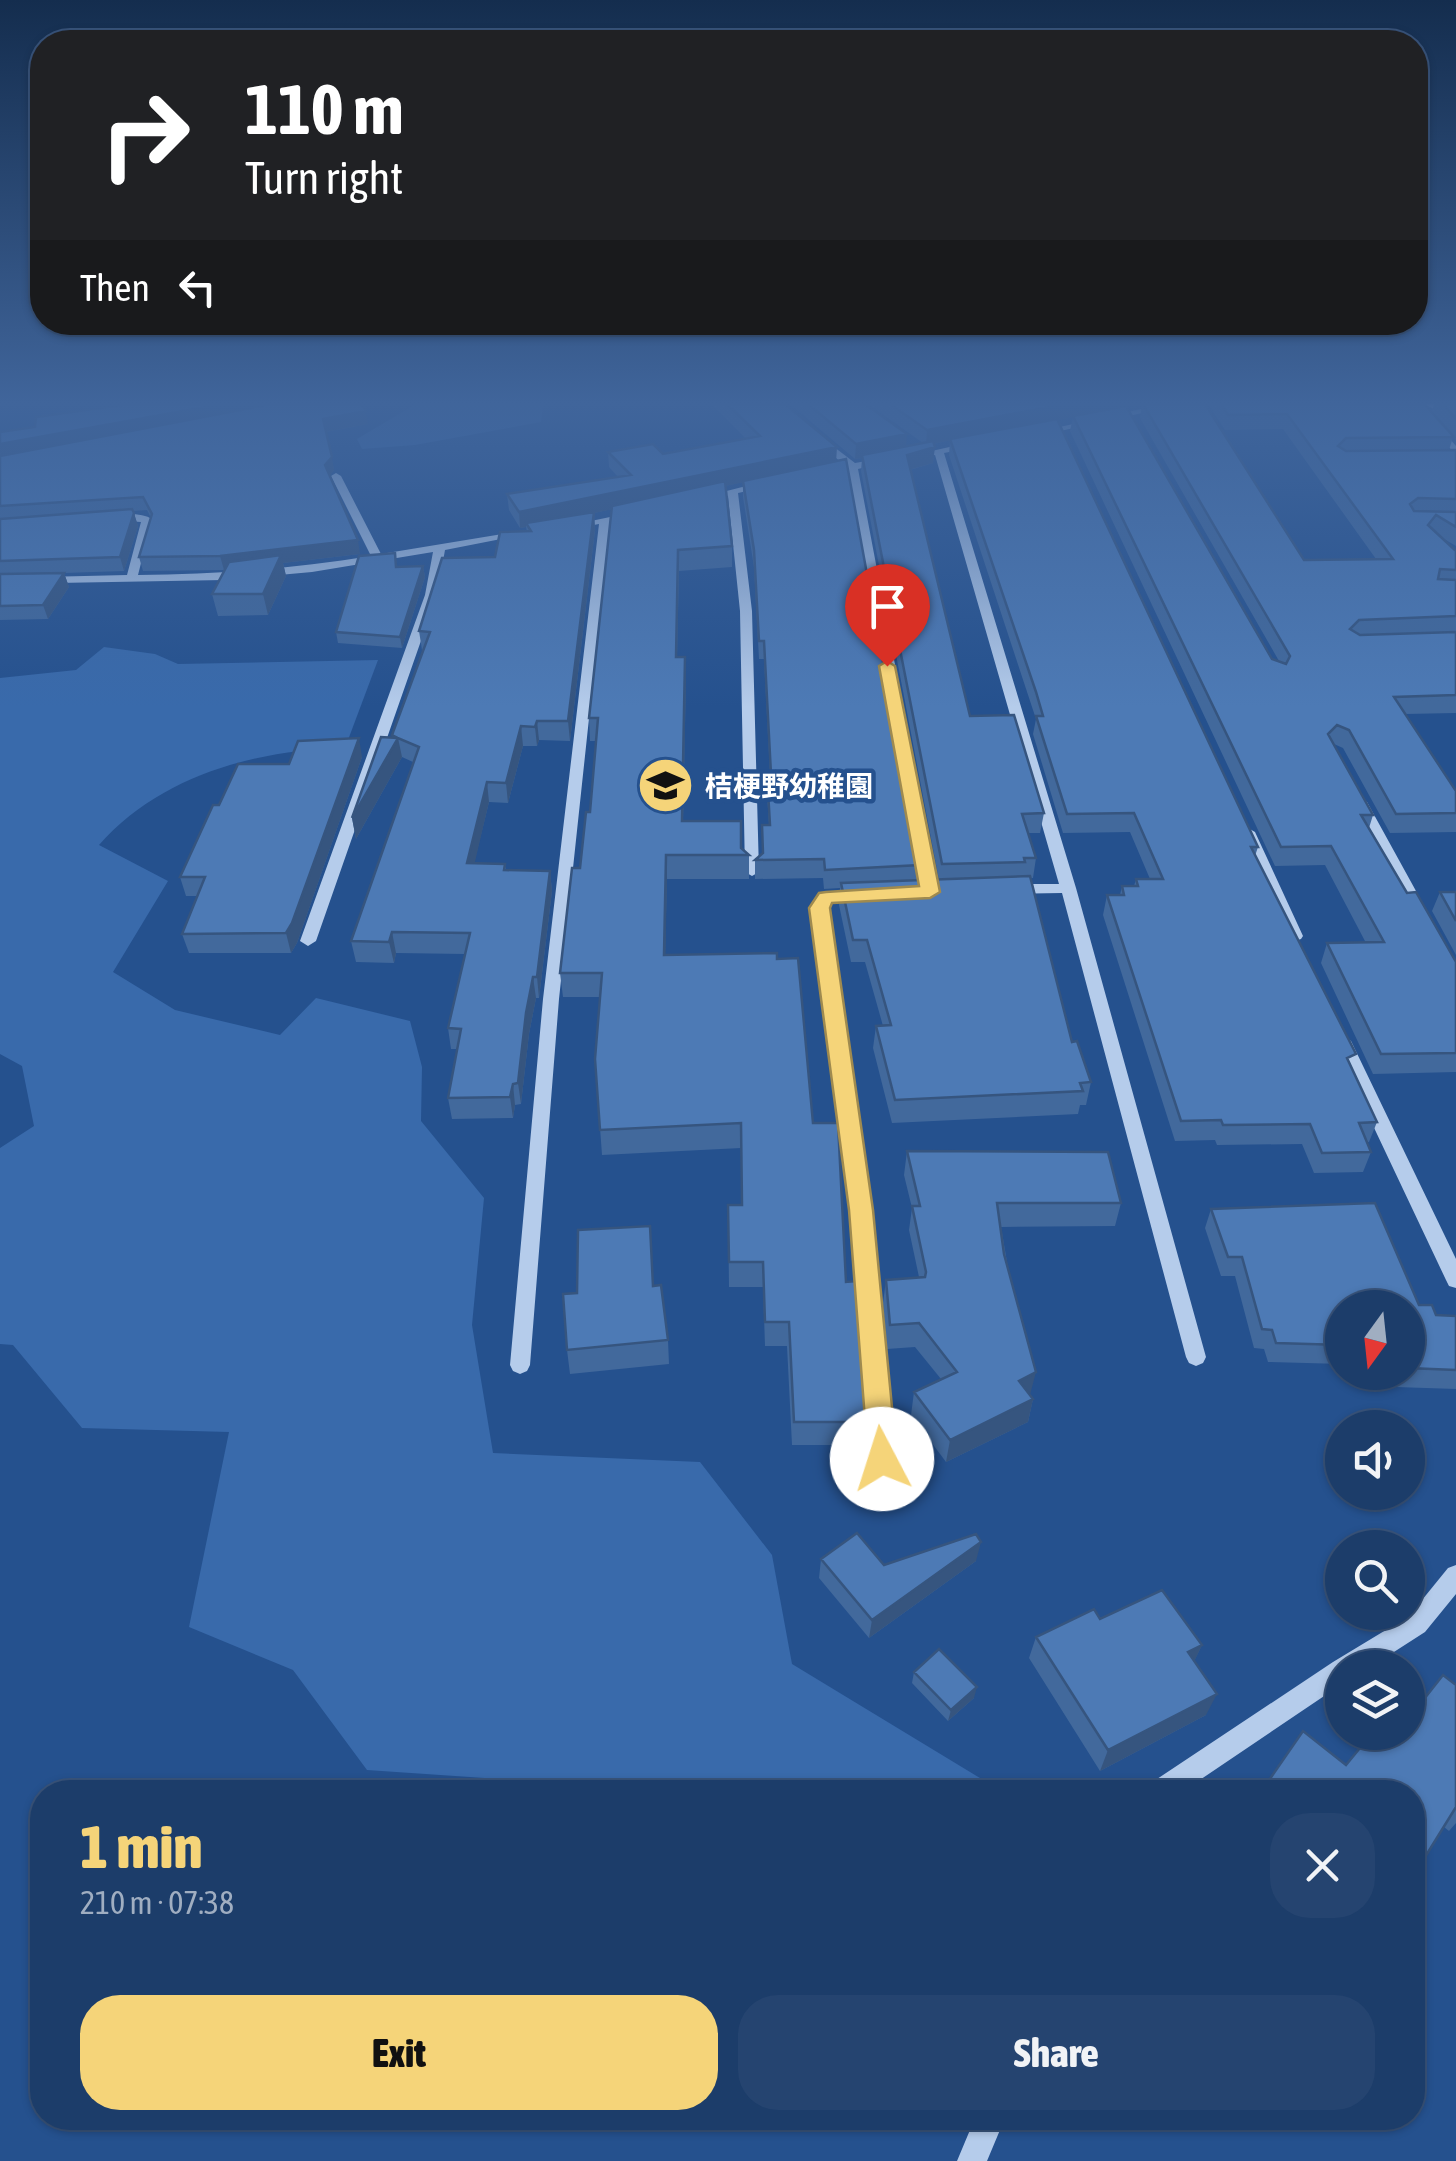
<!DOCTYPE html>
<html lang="en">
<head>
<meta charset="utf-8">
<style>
	:root { --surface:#1c3d6a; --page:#254470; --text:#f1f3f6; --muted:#a0aec1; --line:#3a567e; --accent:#f5d479 }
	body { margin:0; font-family:"Asap Condensed","Noto Sans JP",sans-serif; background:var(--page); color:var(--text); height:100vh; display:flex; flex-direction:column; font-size:38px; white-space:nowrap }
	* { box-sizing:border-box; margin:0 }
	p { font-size:32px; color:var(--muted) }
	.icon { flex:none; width:55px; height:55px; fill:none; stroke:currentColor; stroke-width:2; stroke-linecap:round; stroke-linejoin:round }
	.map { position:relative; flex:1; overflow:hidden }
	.drawer { position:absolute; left:30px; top:1780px; width:1395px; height:350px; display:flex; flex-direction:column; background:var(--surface); border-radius:40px; box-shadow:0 2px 8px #0004,0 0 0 2px var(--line) }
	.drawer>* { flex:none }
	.hud { position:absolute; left:30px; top:30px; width:1398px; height:305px; border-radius:40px; box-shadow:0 2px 8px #0004,0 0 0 2px var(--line); background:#202124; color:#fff; overflow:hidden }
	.needle { width:65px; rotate:195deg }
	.controls { position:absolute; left:1325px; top:1290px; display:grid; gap:20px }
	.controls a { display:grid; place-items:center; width:100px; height:100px; border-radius:50%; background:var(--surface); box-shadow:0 2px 8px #0004,0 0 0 2px var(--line); font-size:50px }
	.pin { position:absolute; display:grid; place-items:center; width:85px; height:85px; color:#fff; margin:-102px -42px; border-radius:50% 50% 50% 0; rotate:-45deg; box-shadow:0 0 10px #0007 }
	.pin .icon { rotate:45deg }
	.me { position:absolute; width:110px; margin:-55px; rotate:355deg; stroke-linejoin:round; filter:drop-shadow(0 0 8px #0008) }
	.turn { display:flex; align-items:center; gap:35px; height:210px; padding:0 50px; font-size:45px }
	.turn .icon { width:130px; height:130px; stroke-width:2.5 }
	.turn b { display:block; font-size:70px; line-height:85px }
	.then { display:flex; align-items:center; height:95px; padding:0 50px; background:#0003; gap:20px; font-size:38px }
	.round { display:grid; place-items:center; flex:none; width:105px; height:105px; border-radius:40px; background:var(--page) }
	.headline { display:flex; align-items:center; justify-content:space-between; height:170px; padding:0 50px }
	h1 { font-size:60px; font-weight:800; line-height:75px; color:var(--accent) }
	.button { display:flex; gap:20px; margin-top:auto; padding:20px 50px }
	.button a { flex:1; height:115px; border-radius:40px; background:var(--accent); color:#111; font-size:40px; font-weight:800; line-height:115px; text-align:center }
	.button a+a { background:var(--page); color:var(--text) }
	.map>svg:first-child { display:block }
	.green { fill:#396aab }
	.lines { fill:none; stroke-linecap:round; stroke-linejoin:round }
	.minor { fill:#b5cceb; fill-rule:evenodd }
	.major { fill:#fafbff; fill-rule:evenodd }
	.wall { fill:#42699c }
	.shaded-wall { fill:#36557f }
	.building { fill:#4d7ab5; stroke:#36557f; stroke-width:2.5 }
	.route { fill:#f5d479; stroke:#9f8a4f; stroke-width:2.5 }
	.labels { text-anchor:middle; stroke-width:9; stroke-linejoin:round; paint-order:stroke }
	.far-poi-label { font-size:28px; font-weight:bold; fill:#fff; stroke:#25518e; text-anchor:start }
</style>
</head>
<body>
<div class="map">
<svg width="1456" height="2161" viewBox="0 0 1456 2161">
	<rect width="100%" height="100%" fill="#25518e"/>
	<path class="green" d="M416,404H543L541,422L415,445L362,449L357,439Z
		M104,647L155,654L178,664L378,660L345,748C254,750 160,776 99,845L168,881L113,972L175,1010L280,1035L316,998L410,1021L422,1067L421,1121L484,1198L472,1325L493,1453L700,1462L772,1555L792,1664L1003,1792H541L530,1781L367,1770L293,1670L189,1627L229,1432L82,1428L13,1345L0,1344V1148L34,1126L22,1066L0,1054V678L76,670Z"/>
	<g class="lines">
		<path class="minor" d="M1164,404H1183L1042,435L1037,432Z
			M1410,404H1420L1456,446V455Z
			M821,437L855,463L884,458L889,461L858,469L938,892L930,897L922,892L848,470L822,473V469L844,465L818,442V438Z
			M972,442L975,443V447L944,453L1076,888L1206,1357L1203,1363L1196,1366L1189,1363L1186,1357L1062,893L1009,894L1001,889L1009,884H1059L935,455L914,459L909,456Z
			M336,473L341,476L381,554L521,531L526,534L445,550L437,595L316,941L308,946L300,941L425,595L433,552L312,572L224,580L0,584V578L127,575L141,522L111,520L110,518C119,512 143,513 152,519L138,575C217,574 293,569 371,556L331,476Z
			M766,481L770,482V486L738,493L752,611L759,872L752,876L745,872L740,611L728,496L704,501L699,498Z
			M634,512L639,515L638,517L610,522L559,999L530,1365L527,1371L520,1374L513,1371L510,1365L543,999L599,524L572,529L567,526Z
			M1360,798L1367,802L1427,911L1424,914L1419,916L1411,911L1353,802Z
			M1248,828L1255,832L1303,936L1301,939L1295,941L1287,936L1241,832Z
			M863,889L868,891L871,894L868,897L831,902L827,908L871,1210L893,1459L890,1466L882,1469L874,1466L871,1459L851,1210L811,908L821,895Z
			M1342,1035L1351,1041L1456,1259V1288L1449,1286L1446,1280L1333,1041Z
			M1456,1565V1594L1425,1632L1369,1668H1342V1684L1182,1792H1147L1151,1783L1333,1662L1409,1616L1448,1568Z
			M975,2118H1005L987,2161H957Z"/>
		<path class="major" d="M1424,404H1442L1456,411V420Z"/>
	</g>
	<path class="wall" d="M712,404H785L836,461L920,865L918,880H939L861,471L862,458L855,459L790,404H865L906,446L923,443L868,404H1142L1126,407L1272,659L1279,661L1140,418L1142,404H1205L1304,560L1376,559L1283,429L1225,430L1208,404H1424L1432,412L1434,404H1456V440L1453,437L1449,450H1456V546L1444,539L1456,551V713L1405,714L1456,791V832L1390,833L1343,748L1334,744L1373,815L1369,828L1407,893L1456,962V1072L1373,1074L1321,963L1327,943H1366L1325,865L1275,866L1070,431L1073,417L1058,420L1258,847L1255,856L1377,1122L1369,1142H1367L1371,1152L1363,1172L1314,1173L1302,1144L1217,1145L1215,1140L1175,1141L1103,915L1107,895H1120L1122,886H1134L1136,879H1150L1130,832L1063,833L1033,734L1036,719L1033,710L949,455L950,440L934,444L933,463L910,470L970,716L1044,813L1040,833H1028L1036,858L1033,878H1031L1072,1042L1091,1082L1086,1105H1080L1078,1114L892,1123L873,1048L876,1026H883L865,962H851L839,905L840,888L824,889L823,878L755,879V860L762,854V825H769L767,793V774H770L764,659H759L754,567L743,497V482L725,486L732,546V567L679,571L677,657L686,680L683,821L741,848L749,855V879H667L665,955L813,1123L846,1282L867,1422L864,1445H792L787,1346H765L763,1287H729L728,1205H741V1148L602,1155L595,1059L600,997H563L560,973L590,812L596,741H590L589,718L612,509L594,513L595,530L570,741L539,740L537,746H523L508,803L489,802L474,863L505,864L506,870L550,871L552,891L539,998H536L529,1034L521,1104L515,1105L513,1118L452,1119L448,1098L457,1049H451L448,1028L465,954L396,953L394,963L356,962L351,941L413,762L402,757L356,839L352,818L392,738V735L423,650H422L419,631L495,557L527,532L526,527L520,528L509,510L507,494L618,477L609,467L608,452L663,454L746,439Z
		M368,424L326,432L334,470L330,475L360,554L283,563L286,576L268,615L218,616L212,594L224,570L143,571L139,557L151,518L147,510L133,511L138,526L124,571L64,573L69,587L48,619L0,620V432L35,427Z
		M423,566L425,577L402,648L338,643L336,632L397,567Z
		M362,757L297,943L291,953H189L182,934L197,896H186L180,877L289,764Z
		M1440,892H1456V955L1432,911Z
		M907,1151L1121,1203L1115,1226L1001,1227L1030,1395L1033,1399L1028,1422L946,1462L911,1415L914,1392L941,1379L915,1347L887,1349L883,1303L886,1280L919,1277L909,1230L912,1208L904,1175Z
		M1211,1209L1419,1305L1436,1315L1456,1316V1389L1365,1386L1360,1372H1408V1308H1342V1364L1268,1362L1264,1349L1254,1348L1235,1276H1221L1205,1228Z
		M653,1286L668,1340L669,1364L570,1374L567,1350L577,1293Z
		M821,1559L884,1565L976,1561L869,1638L819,1578Z
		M1100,1619L1202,1645L1194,1661L1206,1715L1100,1771L1029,1658L1036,1637Z
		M914,1672L974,1698L948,1721L912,1683Z
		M1456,1685V1823L1449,1831L1444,1827L1422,1862L1412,1873V1792H1261L1303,1731L1346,1765L1413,1713Z"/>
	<path class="shaded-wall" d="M222,404H293L0,457V444Z
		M1065,404H1142L926,445L927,430Z
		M366,411L368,424L325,432L323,419Z
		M907,434L906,449L855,459L856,444Z
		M837,447L836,463L594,513L595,530L570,741L568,721L593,513L526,523V527L520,528L519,512Z
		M935,447L933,463L905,471L907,455Z
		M332,457L334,470L328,478L325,465Z
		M134,513L138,526L124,571L120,557Z
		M358,540L360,554L283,563L286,576L268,615L263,594L224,570L220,556Z
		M423,566L425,577L402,648L400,637Z
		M64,573L69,587L48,619L43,605Z
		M685,657L686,680L682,845V821Z
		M537,721L539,740L537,746L535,727Z
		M521,726L523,746L508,803L506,783Z
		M359,738L362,757L297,943L291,953L286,933Z
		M398,738L402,757L356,839L352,818Z
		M487,782L489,802L470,883L467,863Z
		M666,855L667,879L665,979L664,955Z
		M550,871L552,891L539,998L537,977Z
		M392,932L396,953L394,963L389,942Z
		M533,977L536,998L529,1034L521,1104L518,1083L526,1013Z
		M513,1084L515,1105L513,1118L510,1097Z
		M1036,1372L1030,1395L1019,1381Z
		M1033,1399L1028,1422L946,1462L950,1440Z
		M981,1542L976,1561L869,1638L872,1620Z
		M1202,1645L1192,1666L1188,1652Z
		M977,1687L974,1698L948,1721L951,1710Z
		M1217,1694L1206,1715L1100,1771L1108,1750Z"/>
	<path class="building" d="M129,404H222L0,444V432L35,427L36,417Z
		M271,404H361L366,411L323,419L332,457L325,465L358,540L220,556L139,557L152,514L143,497L0,506V456Z
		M727,404H785L837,447L519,512L507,494L631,475L608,452L653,444L663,454L760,436Z
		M808,404H865L907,434L856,444Z
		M890,404H1065L927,430Z
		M1143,404H1205L1304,560L1393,559L1287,414L1228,415L1221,404H1424L1454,437L1346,438L1338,446L1346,451L1456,450V499L1418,498L1410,504L1414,511L1456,512V527L1436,515L1428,525L1456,551V570L1440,569L1438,579L1456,580V616L1359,620L1350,629L1360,635L1456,632V695L1394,697L1456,791V813L1396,814L1349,730L1337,725L1328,734L1373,815H1361L1407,893L1416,892L1456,962V1053L1381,1054L1327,943L1384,942L1331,846L1281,847L1073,416L1126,406L1272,659L1286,664L1290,656Z
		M1443,404H1452L1456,406V419Z
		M1057,419L1258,847H1251L1356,1054L1347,1058L1377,1122L1359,1123L1371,1152L1322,1153L1310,1124L1223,1125L1221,1120L1181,1121L1107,895H1124L1122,886H1138L1136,879H1163L1134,813L1067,814L1036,716H1043L1036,692L950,439Z
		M933,441L935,447L907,455L970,716L1014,715L1044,813L1022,814L1036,858H1024L1025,862L942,864L862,455Z
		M846,459L920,865L825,870L824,859L755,860L763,853L762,825H770L767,774H771L764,641H759L754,550L743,481Z
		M725,481L732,546L678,550L676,657H685L682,821H741V848L749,855H666L664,955L777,953V959L798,958L813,1123H838L846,1282L857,1281L867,1422H794L789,1322H765L763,1262H729L728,1205H742L741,1123L600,1130L595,1059L602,973H560L572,868H580L586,812H590L598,718H589L612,506Z
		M132,509L134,513L120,557L0,561V519Z
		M594,512L568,721H537L535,727L521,726L506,783L487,782L467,863L505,864L504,870L550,871L537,977H533L526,1013L518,1083L513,1084L510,1097L448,1098L461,1029L448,1028L470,933L392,932L389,942L351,941L419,747L398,738L352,818L381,737L398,738L392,735L430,632L419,631L442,558L495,557L500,532L531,531L526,523Z
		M395,553L396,567L423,566L400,637L336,632L359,556Z
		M281,555L263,594H212L229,562Z
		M64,573L43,605L0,606V574Z
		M359,738L292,923L286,933L182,934L205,877H180L213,805H219L238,764H289L298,741Z
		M1030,876L1072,1042L1077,1041L1091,1082L1080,1083L1083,1091L895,1100L876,1026L891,1025L867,940H853L841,883Z
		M1440,892H1456V921Z
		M907,1151L1108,1152L1121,1203H997L1004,1254L1036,1372L1019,1381L1033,1399L950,1440L914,1392L957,1372L919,1323L890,1325L886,1280L925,1277L926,1272L912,1206H920Z
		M1375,1203L1419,1305H1432L1436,1315L1456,1316V1370L1408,1368V1308H1342V1345L1276,1343L1272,1330L1262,1329L1242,1257H1228L1211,1209Z
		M650,1226L653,1286L661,1285L668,1340L567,1350L563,1294L577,1293L578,1230Z
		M857,1533L884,1565L976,1534L981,1542L872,1620L821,1559Z
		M1162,1590L1202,1645L1188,1652L1217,1694L1108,1750L1036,1637L1094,1609L1100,1619Z
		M939,1649L977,1687L951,1710L914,1672Z
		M1443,1675L1456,1685V1807L1422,1862L1412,1855V1792H1274L1265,1786L1303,1731L1346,1765L1373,1732H1408V1709L1413,1713Z"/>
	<linearGradient id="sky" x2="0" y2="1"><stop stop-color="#142d4e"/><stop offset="0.57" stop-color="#40659b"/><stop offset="1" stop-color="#40659b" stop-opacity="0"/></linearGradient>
	<rect width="1456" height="707" fill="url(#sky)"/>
	<path class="route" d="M887,661L895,666L940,892L930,898L832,903L830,908L873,1210L897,1459L892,1468L882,1472L872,1468L868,1459L849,1210L809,908L819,893L826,892L919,886L879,666Z"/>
	<defs>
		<symbol id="school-disc" viewBox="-11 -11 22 22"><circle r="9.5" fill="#f5d479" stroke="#25518e"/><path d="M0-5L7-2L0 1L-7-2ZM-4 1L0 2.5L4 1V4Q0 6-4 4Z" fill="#111"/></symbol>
	</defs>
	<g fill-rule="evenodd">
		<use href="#school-disc" x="634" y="754" width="63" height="63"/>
	</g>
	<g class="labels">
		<g class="far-poi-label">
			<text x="705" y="796">桔梗野幼稚園</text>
		</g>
	</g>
</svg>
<div class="controls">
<a><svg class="needle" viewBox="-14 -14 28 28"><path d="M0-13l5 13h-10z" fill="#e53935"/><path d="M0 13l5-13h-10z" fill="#a0aec1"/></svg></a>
<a><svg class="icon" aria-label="sound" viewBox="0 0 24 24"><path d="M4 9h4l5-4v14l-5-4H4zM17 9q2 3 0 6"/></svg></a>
<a><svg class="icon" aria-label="search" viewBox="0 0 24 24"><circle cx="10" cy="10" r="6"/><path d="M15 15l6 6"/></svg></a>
<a><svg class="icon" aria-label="layers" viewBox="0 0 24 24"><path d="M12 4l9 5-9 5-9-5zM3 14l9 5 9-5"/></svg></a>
</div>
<div class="pin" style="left:887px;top:666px;background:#d93025"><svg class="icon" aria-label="arrive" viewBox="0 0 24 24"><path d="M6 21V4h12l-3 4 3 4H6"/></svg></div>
<svg class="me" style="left:882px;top:1459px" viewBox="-20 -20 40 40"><circle r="19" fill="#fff"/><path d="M0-13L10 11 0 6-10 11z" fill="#f5d479"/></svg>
<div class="hud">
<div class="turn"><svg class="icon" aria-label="right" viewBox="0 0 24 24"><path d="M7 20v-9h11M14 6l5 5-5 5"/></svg><div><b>110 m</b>Turn right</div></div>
<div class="then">Then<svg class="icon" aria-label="left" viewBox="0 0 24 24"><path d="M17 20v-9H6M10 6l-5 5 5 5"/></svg></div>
</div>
<section class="drawer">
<div class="headline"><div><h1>1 min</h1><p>210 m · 07:38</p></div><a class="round"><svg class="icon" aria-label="close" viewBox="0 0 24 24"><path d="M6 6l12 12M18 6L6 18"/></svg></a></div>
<div class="button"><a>Exit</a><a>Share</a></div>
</section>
</div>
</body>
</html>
